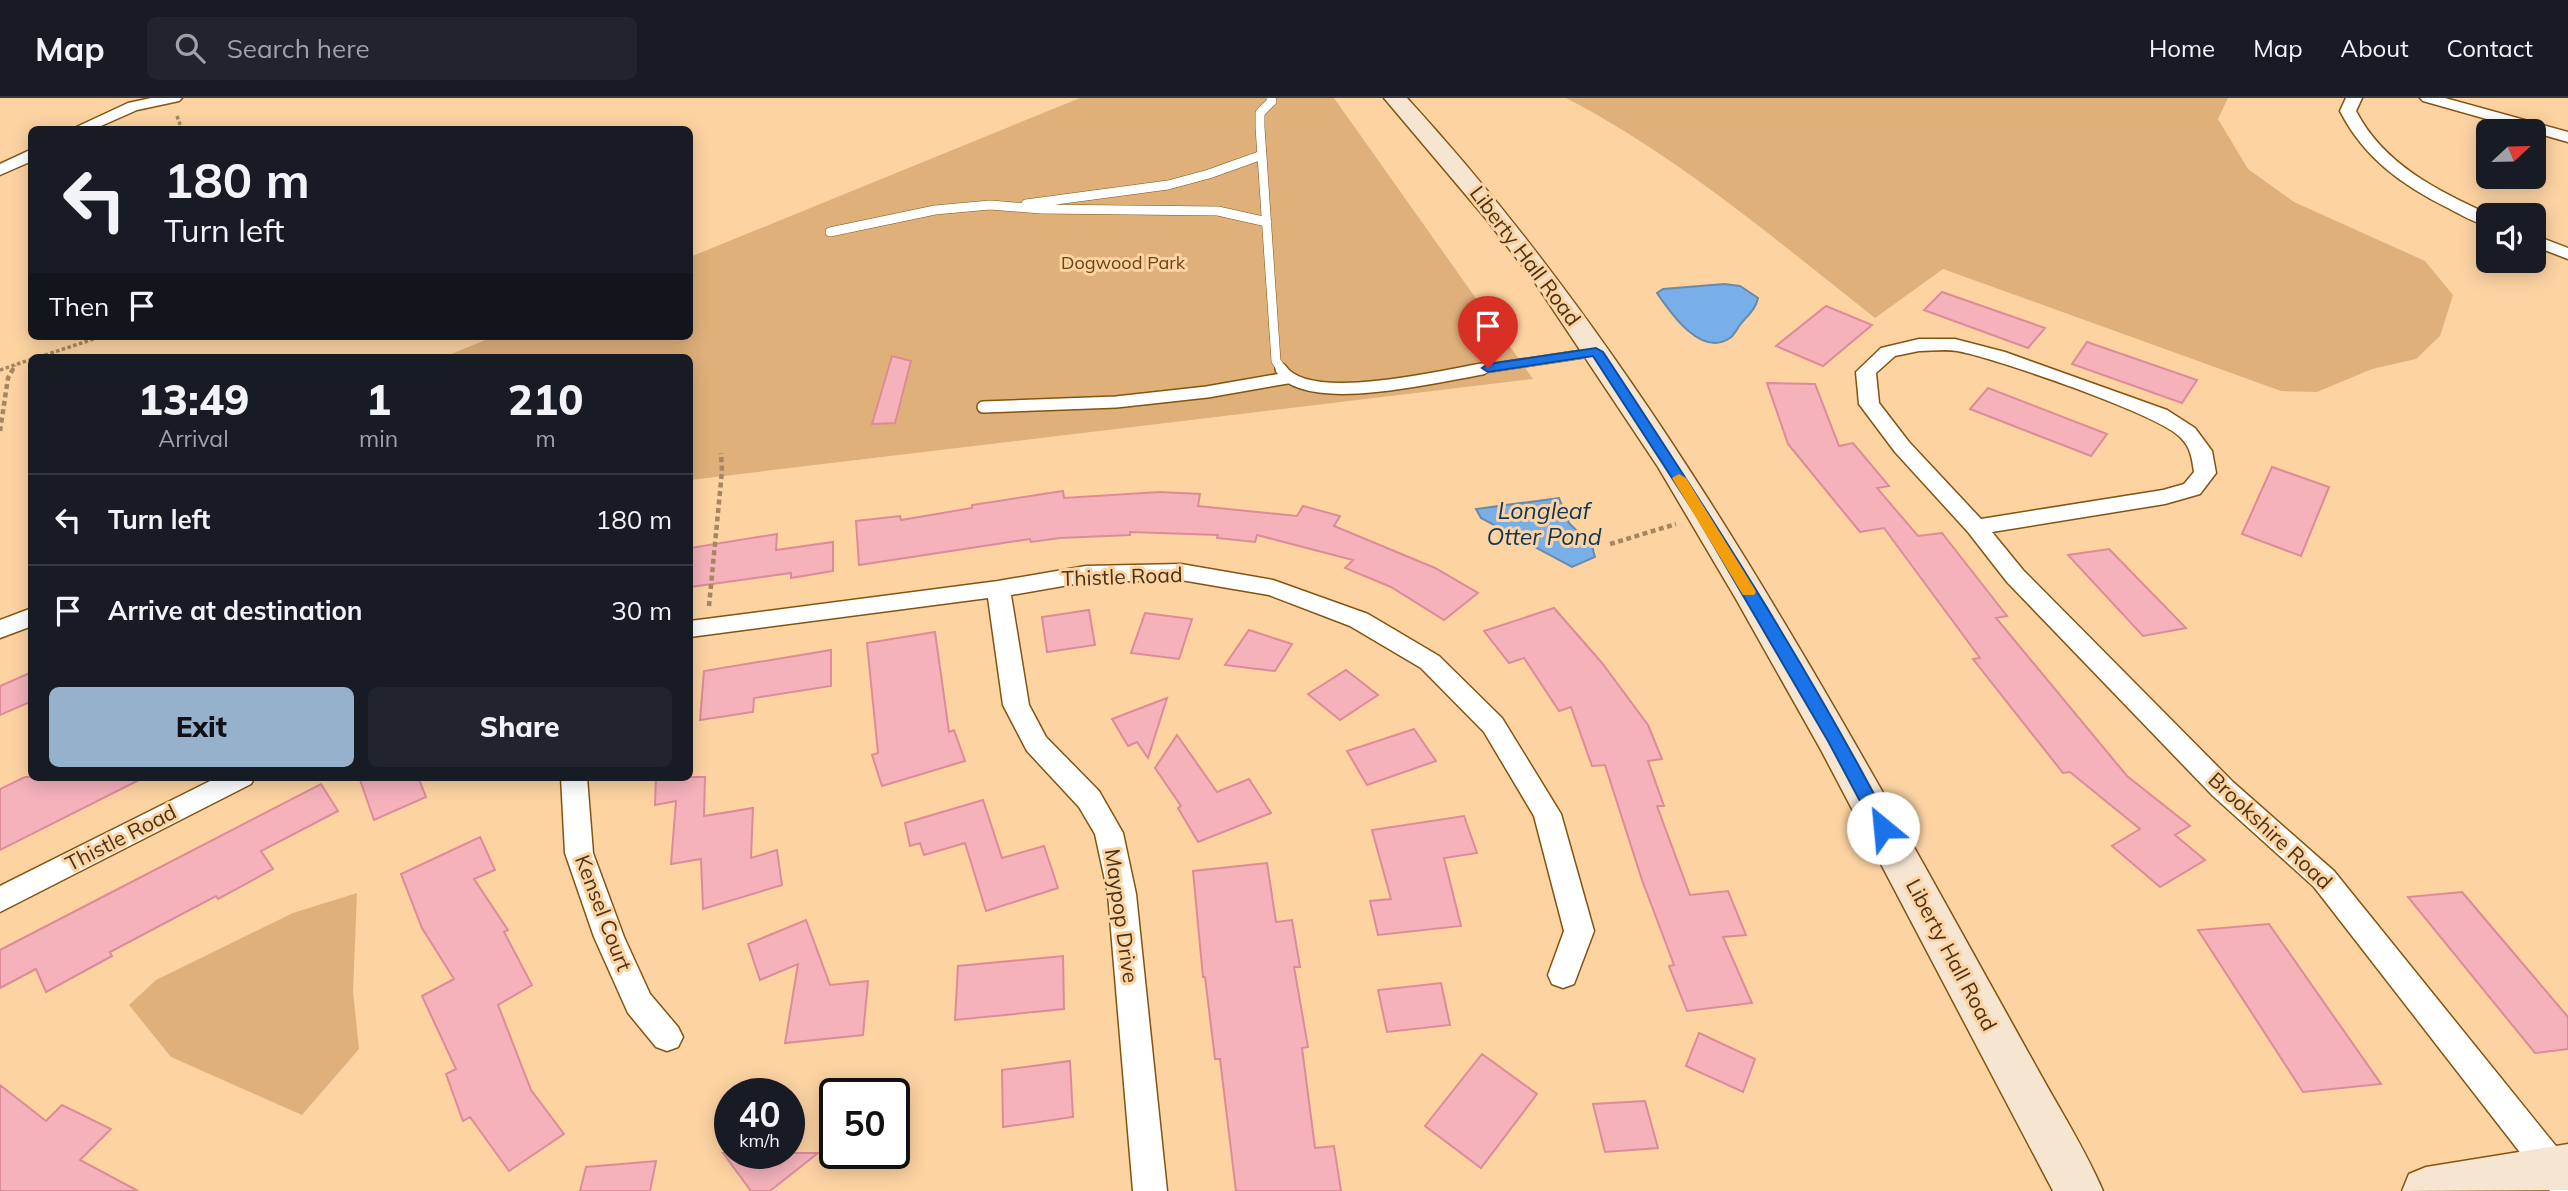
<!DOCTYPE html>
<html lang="en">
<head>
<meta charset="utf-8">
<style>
	:root { --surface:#171b24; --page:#20242c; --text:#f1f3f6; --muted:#9ea1a6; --line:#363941; --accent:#95b1cb }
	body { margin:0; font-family:Mulish,sans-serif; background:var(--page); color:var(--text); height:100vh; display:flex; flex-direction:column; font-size:26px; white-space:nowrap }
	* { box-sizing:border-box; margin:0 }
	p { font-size:23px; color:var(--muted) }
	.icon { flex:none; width:38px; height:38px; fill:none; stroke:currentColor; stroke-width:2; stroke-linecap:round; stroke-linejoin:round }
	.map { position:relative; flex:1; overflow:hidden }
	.sheet { position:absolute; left:28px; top:256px; width:665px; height:427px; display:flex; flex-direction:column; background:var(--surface); border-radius:10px; box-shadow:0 4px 18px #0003 }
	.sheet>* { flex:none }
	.hud { position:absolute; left:28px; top:28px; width:665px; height:214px; border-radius:10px; box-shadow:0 4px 18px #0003; background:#171b24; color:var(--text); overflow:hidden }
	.needle { width:46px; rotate:68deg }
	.fabs { position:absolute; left:2476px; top:21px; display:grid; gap:14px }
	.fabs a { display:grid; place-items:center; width:70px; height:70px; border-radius:10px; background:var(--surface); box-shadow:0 4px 18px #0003; font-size:35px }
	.speed { position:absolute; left:714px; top:980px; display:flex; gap:14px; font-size:35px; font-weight:700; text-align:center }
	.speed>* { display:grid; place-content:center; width:91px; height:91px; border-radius:50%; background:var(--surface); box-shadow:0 4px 18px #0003; line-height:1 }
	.speed small { font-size:18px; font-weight:400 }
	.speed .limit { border:4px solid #111; border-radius:10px; background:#fff; color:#111 }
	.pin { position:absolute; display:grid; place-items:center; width:60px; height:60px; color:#fff; margin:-72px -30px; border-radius:50% 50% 50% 0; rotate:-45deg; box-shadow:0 0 7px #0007 }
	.pin .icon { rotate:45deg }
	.me { position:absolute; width:77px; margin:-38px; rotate:332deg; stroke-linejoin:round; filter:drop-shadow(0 0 5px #0008) }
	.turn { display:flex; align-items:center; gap:24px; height:147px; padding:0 21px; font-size:32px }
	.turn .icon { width:91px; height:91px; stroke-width:2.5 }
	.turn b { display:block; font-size:49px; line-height:60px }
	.then { display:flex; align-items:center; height:66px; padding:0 21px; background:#0003; gap:14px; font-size:26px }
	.eta { display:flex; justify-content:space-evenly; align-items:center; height:119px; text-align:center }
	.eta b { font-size:42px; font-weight:800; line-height:49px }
	.button { display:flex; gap:14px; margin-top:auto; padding:14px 21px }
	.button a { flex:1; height:80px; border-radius:10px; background:var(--accent); color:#111; font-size:28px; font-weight:800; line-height:80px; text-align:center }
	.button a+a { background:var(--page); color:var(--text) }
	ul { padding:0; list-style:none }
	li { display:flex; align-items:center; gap:21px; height:91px; padding:0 21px; border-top:2px solid var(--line) }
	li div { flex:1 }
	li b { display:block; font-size:26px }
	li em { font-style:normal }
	header { display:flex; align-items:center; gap:42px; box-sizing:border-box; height:98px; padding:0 35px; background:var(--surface); border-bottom:2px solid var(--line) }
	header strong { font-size:33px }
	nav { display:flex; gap:38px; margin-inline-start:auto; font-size:24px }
	.search { width:490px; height:63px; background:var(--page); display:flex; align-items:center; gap:18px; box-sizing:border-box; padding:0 24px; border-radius:10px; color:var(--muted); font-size:26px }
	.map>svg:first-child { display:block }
	.green { fill:#dfb07a }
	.water { fill:#78afe8; stroke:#6a8aaa; stroke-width:2 }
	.building { fill:#f5b2bb; stroke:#dc8c98; stroke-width:2 }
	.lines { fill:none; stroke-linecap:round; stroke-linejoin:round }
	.lane-far1-casing { stroke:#83540f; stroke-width:10 }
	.lane-casing { stroke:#83540f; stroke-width:14 }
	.street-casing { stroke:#83540f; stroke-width:3 }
	.secondary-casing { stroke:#83540f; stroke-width:3 }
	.path-far1 { stroke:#a68660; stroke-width:3.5; stroke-dasharray:3.5 2.5; stroke-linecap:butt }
	.path { stroke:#a68660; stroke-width:4.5; stroke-dasharray:5 3.5; stroke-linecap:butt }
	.lane-far1 { stroke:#fff; stroke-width:9 }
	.lane { stroke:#fff; stroke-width:11 }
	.street { fill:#fff; fill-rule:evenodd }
	.secondary { fill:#f6e5d1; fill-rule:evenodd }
	.route { fill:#1a73e8; stroke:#114b97; stroke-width:2 }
	.slow { fill:#f59e0b }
	.labels { text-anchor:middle; stroke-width:6; stroke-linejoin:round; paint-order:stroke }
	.far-park-label { font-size:18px; fill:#6a4616; stroke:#fdd3a2 }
	.street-label { font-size:21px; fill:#483319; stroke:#fdd3a2 }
	.water-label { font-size:23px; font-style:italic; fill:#0d365b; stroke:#fdd3a2 }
</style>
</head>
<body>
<header>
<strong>Map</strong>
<div class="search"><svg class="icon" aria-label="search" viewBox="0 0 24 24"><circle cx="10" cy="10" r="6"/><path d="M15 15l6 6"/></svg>Search here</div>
<nav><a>Home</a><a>Map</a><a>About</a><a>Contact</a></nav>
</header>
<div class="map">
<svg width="2568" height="1093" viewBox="0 0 2568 1093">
	<rect width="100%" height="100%" fill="#fdd3a2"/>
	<path class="green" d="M1080,0H1334L1533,281L690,382V259H444L495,238H690V159Z
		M1566,0H2228L2218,21L2248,71L2294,104L2425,163L2453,197L2440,238L2416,261L2372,271L2317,294L2281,293L1943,171L1875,220C1776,142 1678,58 1566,0Z
		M357,795L353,894L359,951L302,1017L171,959L129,907L156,882L293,815Z"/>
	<path class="water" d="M1724,186L1740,188L1758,200C1756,211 1747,218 1740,227C1737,231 1734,237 1730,240C1701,260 1670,214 1657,195L1663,191Z
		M1559,400L1569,425L1592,448L1595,459L1572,469L1481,420L1476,411Z"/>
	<path class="building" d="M1942,194L2045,230L2028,250L1924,212Z
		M1826,208L1872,227L1823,268L1776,248Z
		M2087,244L2197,282L2182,305L2072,266Z
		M892,258L911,263L895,325L872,326Z
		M1767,285L1815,286L1839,348L1853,345L1889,388L1877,390L1918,438L1942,435L2007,518L1996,520L2127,678L2190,728L2175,737L2205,762L2160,789L2112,748L2140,731L2070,674L2063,675L1973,561L1980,560L1884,430L1860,434L1788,346Z
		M1988,290L2107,336L2091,358L1970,311Z
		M2272,369L2329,389L2301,458L2242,436Z
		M1063,393L1064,400L1160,394L1200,396L1198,408L1297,418L1303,408L1340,418L1334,428L1435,470L1478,495L1444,522L1391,489L1345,470L1353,462L1257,437L1255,444L1217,440L1218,437L1130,434V437L1060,440L1031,444L1030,441L859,467L856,423L900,418L901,422L972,410V407Z
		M777,436L776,452L833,444V473L791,480V475L690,489V450Z
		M2109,451L2186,530L2143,538L2068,457Z
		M1554,510L1602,565L1648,627L1662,661L1648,663L1664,708H1657L1690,797L1728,793L1746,837L1723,839L1752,905L1687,913L1669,868L1674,867L1642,782L1605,667L1592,668L1571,609L1559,613L1524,560L1509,565L1484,533Z
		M1089,512L1095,547L1047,554L1042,519Z
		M1145,515L1192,521L1179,561L1131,555Z
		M1249,532L1292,546L1275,573L1225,567Z
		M935,534L949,634L954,632L965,663L882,688L872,657L878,655L867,545Z
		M831,552V588L754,600L753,614L700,622L704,573Z
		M1346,572L1378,597L1340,622L1308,596Z
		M32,574V603L0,617V588Z
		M1167,600L1148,660L1137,644L1128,648L1112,621Z
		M1414,631L1436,663L1367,687L1347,653Z
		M1177,637L1217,694L1249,681L1271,715L1198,744L1178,710L1181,708L1155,670Z
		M25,679H145L0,752V691Z
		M359,679H418L426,699L374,722Z
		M656,679H705L704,718L753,710L751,760L777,752L782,787L703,811L701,761L671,766L676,703L655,707Z
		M321,686L338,713L261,753L273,771L218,801L216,798L110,854L112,858L46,894L36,871L0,890V852Z
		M983,702L1002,760L1044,748L1058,790L986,813L965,745L924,757L920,745L910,748L905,725Z
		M1464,718L1477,755L1444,760L1461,828L1378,837L1370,803L1391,801L1372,732Z
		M480,739L495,772L474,781L508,832L504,834L532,887L498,907L531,992L564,1036L509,1073L470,1019L463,1023L446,976L456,971L422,898L454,881L422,830L401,776Z
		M1267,765L1276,824L1292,822L1300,869H1294L1308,949L1302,950L1315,1050L1334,1048L1341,1093H1236L1220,961H1215L1205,879H1203L1193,773Z
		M2462,794L2568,919V951L2535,955L2408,799Z
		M806,822L830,887L868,883L863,937L785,945L798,866L760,882L748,846Z
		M2269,826L2381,986L2303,994L2198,832Z
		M1063,858L1064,911L955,922L958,868Z
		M1441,885L1450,927L1387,934L1378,892Z
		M1699,935L1755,961L1743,994L1686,968Z
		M1482,956L1537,996L1481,1070L1425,1028Z
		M1070,963L1073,1019L1003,1029L1002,972Z
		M0,987L46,1023L62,1007L111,1031L80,1062L138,1093H0Z
		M1645,1003L1658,1050L1605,1054L1593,1006Z
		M723,1055H818L770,1093H751Z
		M656,1063L650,1093H580L586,1069Z"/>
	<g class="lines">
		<defs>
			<path id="lane-far1" d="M1271,0L1272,3L1260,15V29L1276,263L1283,273
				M1026,106L1168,87L1209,76L1262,57
				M830,134L935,112L990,107L1041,111L1218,113L1267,124
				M1470,273L1596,254"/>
			<path id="lane" d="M1281,271C1307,311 1440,278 1482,271
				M983,309L1116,304L1207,294L1287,280"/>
			<path id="street" d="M151,0H182L179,3L137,12L92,32H70L128,5Z
				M2346,0H2362L2356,13C2384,67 2437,92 2490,117L2488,128C2475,125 2461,117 2448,110C2402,87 2364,60 2340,13Z
				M2420,0H2445L2568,34V44L2423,3Z
				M32,51V63L0,77V66Z
				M2534,137L2568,150V161L2534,148Z
				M1919,241H1955L2005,254L2167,312L2195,330L2212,353L2216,375L2200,396L2165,406L1992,434L2023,472L2233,684L2334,773L2568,1063V1093H2550L2314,789L2213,698L2007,484L1968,434L1895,354L1859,306L1856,274L1881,250ZM1919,253C1931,253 1945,251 1957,253C1992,259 2161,317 2181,340C2191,350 2192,361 2194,374L2184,386L2163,392L1981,421L1909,344L1879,305L1876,275L1895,258Z
				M1181,466L1273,482L1368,516L1439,558L1502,620L1561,716L1594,833L1574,886L1563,890L1552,886L1548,877L1564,833L1534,718L1484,634L1421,570L1350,528L1269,497L1181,482L1086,484L1011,497L1029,607L1046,639L1099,693L1123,735L1136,796L1167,1093H1133L1108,796L1095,736L1079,709L1027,653L1003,607L988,500L690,539V523L998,483L1086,468Z
				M32,510V528L0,540V522Z
				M218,679H255L251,686L0,814V788Z
				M561,679H587L593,755L624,839L650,896L678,929L683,939L678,949L667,953L656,949L628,915L594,839L565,755Z"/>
			<path id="secondary" d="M1384,0H1407C1617,229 1772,498 1924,767C1962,835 2000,904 2038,972C2060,1012 2085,1051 2103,1093H2053L1821,652L1736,501L1658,369L1534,183L1487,122Z
				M2568,1046V1092L2402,1093L2409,1076L2426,1069Z"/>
		</defs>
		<use href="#lane-far1" class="lane-far1-casing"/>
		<use href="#lane" class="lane-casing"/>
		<use href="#street" class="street-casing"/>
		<use href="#secondary" class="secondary-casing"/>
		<path class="path-far1" d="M177,18L182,32
			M39,259L103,238
			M0,272L32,261
			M12,273L15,267"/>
		<path class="path" d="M0,333L8,280L13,271
			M1610,446L1676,426
			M709,508L722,373L721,355"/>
		<use href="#lane-far1" class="lane-far1"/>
		<use href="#lane" class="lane"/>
		<use href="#street" class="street"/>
		<use href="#secondary" class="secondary"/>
	</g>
	<path class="route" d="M1596,250L1603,254C1705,408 1806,565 1892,730L1890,735H1877L1828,643L1696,417L1593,258L1488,274L1482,270L1488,266Z"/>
	<path class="slow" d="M1679,376L1686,380L1754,490L1756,494L1754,497H1743L1672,380Z"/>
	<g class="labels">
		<g class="far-park-label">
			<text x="1123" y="171">Dogwood Park</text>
		</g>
		<g class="street-label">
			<text transform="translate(1525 158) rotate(53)" y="7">Liberty Hall Road</text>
			<text transform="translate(1122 479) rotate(-2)" y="7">Thistle Road</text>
			<text transform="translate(2270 733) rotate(43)" y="7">Brookshire Road</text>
			<text transform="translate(121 740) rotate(-27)" y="7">Thistle Road</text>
			<text transform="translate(603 815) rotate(69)" y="7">Kensel Court</text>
			<text transform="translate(1121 818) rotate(82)" y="7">Maypop Drive</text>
			<text transform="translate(1951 857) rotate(62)" y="7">Liberty Hall Road</text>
		</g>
		<g class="water-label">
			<text x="1544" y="421">Longleaf<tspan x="1544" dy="26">Otter Pond</tspan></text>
		</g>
	</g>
</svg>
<div class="fabs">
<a><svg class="needle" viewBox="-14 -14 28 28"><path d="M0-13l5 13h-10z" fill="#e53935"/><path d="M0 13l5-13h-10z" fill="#9ea1a6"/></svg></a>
<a><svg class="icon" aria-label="sound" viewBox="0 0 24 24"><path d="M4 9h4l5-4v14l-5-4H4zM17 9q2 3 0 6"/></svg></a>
</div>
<div class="speed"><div>40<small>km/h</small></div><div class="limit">50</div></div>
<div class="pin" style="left:1488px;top:270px;background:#d93025"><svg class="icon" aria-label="arrive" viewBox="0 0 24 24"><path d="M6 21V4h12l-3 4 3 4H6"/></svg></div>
<svg class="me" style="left:1883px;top:730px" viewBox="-20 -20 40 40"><circle r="19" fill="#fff"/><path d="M0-13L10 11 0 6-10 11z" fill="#1a73e8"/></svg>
<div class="hud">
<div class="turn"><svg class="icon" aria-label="left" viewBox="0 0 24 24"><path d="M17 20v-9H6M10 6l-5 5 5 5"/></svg><div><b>180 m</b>Turn left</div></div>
<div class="then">Then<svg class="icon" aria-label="arrive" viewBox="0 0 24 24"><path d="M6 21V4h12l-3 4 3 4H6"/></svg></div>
</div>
<section class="sheet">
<div class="eta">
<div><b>13:49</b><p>Arrival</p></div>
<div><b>1</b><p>min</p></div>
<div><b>210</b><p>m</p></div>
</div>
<ul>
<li><svg class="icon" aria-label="left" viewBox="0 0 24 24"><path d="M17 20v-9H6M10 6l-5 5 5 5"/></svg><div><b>Turn left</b></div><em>180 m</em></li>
<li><svg class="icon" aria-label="arrive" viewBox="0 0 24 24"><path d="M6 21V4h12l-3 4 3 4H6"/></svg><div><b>Arrive at destination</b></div><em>30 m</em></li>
</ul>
<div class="button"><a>Exit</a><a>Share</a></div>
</section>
</div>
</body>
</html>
